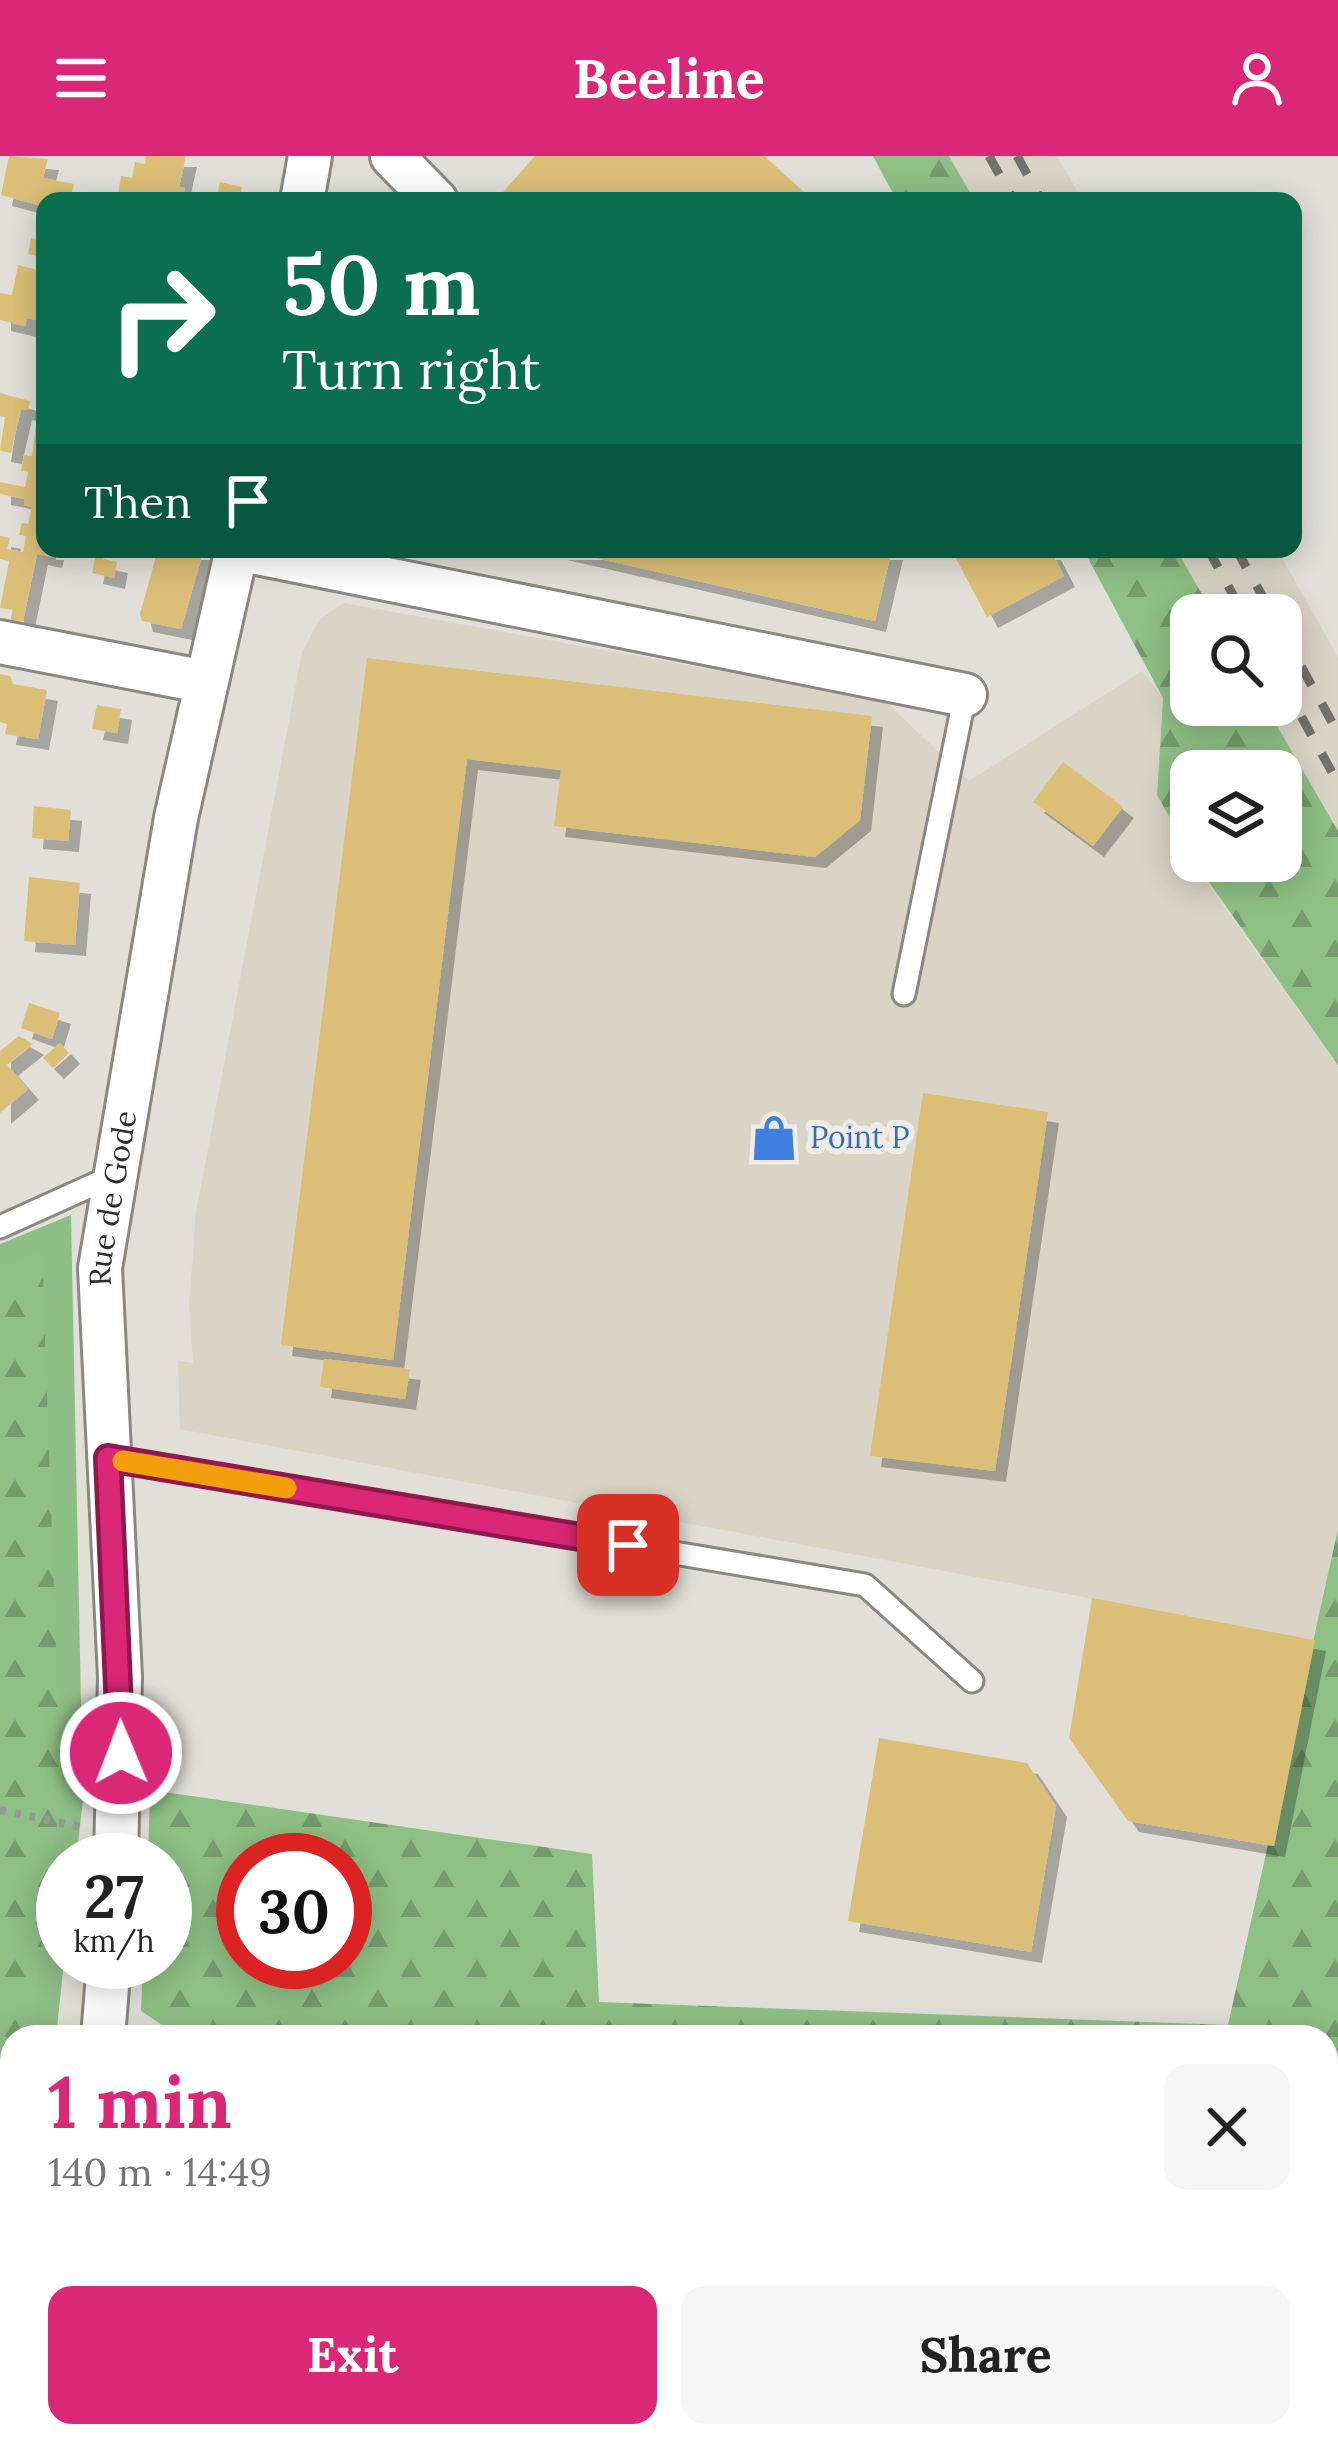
<!DOCTYPE html>
<html lang="en">
<head>
<meta charset="utf-8">
<style>
	:root { --surface:#fff; --page:#f6f6f6; --text:#222; --muted:#767676; --accent:#db2777 }
	body { margin:0; font-family:Lora,serif; background:var(--page); color:var(--text); height:100vh; display:flex; flex-direction:column; font-size:45px; white-space:nowrap }
	* { box-sizing:border-box; margin:0 }
	p { font-size:39px; color:var(--muted) }
	.icon { flex:none; width:66px; height:66px; fill:none; stroke:currentColor; stroke-width:2; stroke-linecap:round; stroke-linejoin:round }
	.map { position:relative; flex:1; overflow:hidden }
	.details { position:absolute; left:0px; top:1869px; width:1338px; height:423px; display:flex; flex-direction:column; background:var(--surface); border-radius:36px 36px 0 0; box-shadow:0 6px 30px #0003 }
	.details>* { flex:none }
	.banner { position:absolute; left:36px; top:36px; width:1266px; height:366px; border-radius:24px; box-shadow:0 6px 30px #0003; background:#0b6e4f; color:#fff; overflow:hidden }
	.buttons { position:absolute; left:1170px; top:438px; display:grid; gap:24px }
	.buttons a { display:grid; place-items:center; width:132px; height:132px; border-radius:24px; background:var(--surface); box-shadow:0 6px 30px #0003; font-size:60px }
	.speed { position:absolute; left:36px; top:1677px; display:flex; gap:24px; font-size:60px; font-weight:700; text-align:center }
	.speed>* { display:grid; place-content:center; width:156px; height:156px; border-radius:50%; background:var(--surface); box-shadow:0 6px 30px #0003; line-height:1 }
	.speed small { font-size:30px; font-weight:400 }
	.speed .limit { border:18px solid #d22; background:#fff; color:#111 }
	.pin { position:absolute; display:grid; place-items:center; width:102px; height:102px; color:#fff; margin:-51px; border-radius:24px; box-shadow:0 6px 18px #0006 }
	.me { position:absolute; width:132px; margin:-66px; rotate:359deg; stroke-linejoin:round; filter:drop-shadow(0 0 9px #0008) }
	.turn { display:flex; align-items:center; gap:42px; height:252px; padding:0 48px; font-size:54px }
	.turn .icon { width:156px; height:156px; stroke-width:2.5 }
	.turn b { display:block; font-size:84px; line-height:102px }
	.then { display:flex; align-items:center; height:114px; padding:0 48px; background:#0003; gap:24px; font-size:45px }
	.round { display:grid; place-items:center; flex:none; width:126px; height:126px; border-radius:24px; background:var(--page) }
	.head { display:flex; align-items:center; justify-content:space-between; height:204px; padding:0 48px }
	h1 { font-size:72px; font-weight:800; line-height:90px; color:var(--accent) }
	.cta { display:flex; gap:24px; margin-top:auto; padding:24px 48px }
	.cta a { flex:1; height:138px; border-radius:24px; background:var(--accent); color:#fff; font-size:48px; font-weight:800; line-height:138px; text-align:center }
	.cta a+a { background:var(--page); color:var(--text) }
	header { display:flex; justify-content:space-between; align-items:center; height:156px; padding:0 48px; background:var(--accent); color:#fff; font-size:54px; font-weight:800 }
	.map>svg:first-child { display:block }
	.built { fill:#dad4c6 }
	.green { fill:#8dbe85 }
	.forest { fill:url(#forest-firs); fill-rule:evenodd }
	.building { fill:#dcbf77; filter:url(#shadow) }
	.lines { fill:none; stroke-linecap:round; stroke-linejoin:round }
	.lane-casing { stroke:#8b8881; stroke-width:27 }
	.street-casing { stroke:#8b8881; stroke-width:48 }
	.highway-casing { stroke:#a66b54; stroke-width:72 }
	.path { stroke:#9b9994; stroke-width:8; stroke-dasharray:6 9; stroke-linecap:butt }
	.lane { stroke:#fff; stroke-width:21 }
	.street { stroke:#fff; stroke-width:42 }
	.highway { stroke:#e78d6a; stroke-width:66 }
	.rail { stroke:#73716d; stroke-width:9; stroke-dasharray:21 21; stroke-linecap:butt }
	.route-casing { stroke:#8e194d; stroke-width:30 }
	.route { stroke:#db2777; stroke-width:21 }
	.slow { stroke:#f59e0b; stroke-width:21 }
	.labels { text-anchor:middle; stroke-width:12; stroke-linejoin:round; paint-order:stroke }
	.shop-label { font-size:30px; fill:#366cbe; stroke:#efece5; text-anchor:start }
	.street-label { font-size:30px; fill:#2d2c2a; stroke:#efece5 }
</style>
</head>
<body>
<header><svg class="icon" aria-label="menu" viewBox="0 0 24 24"><path d="M4 6h16M4 12h16M4 18h16"/></svg>Beeline<svg class="icon" aria-label="person" viewBox="0 0 24 24"><circle cx="12" cy="8" r="4"/><path d="M4 21q1-7 8-7t8 7"/></svg></header>
<div class="map">
<svg width="1338" height="2291" viewBox="0 0 1338 2291">
	<defs>
		<pattern id="forest-firs" width="22" height="20" patternUnits="userSpaceOnUse" patternTransform="scale(3)"><rect width="22" height="20" fill="#8ec085"/><path d="M5 1l3.5 6h-7zM16 11l3.5 6h-7z" fill="#749c6d"/></pattern>
		<filter id="shadow"><feDropShadow dx="11" dy="11" stdDeviation="0" flood-color="#0004"/></filter>
	</defs>
	<rect width="100%" height="100%" fill="#e2dfd8"/>
	<path class="built" d="M949,0H1057L1083,45H975Z
		M1176,393H1277L1338,501V675L1265,549H1281V459H1214Z
		M344,447L885,545L969,625L1142,515L1163,542L1157,639L1191,705L1338,909V1373L1315,1484L180,1273L178,1205L193,1207L189,1151L196,1056L302,496L320,463Z"/>
	<path class="green" d="M71,1059L83,1645L76,1704H63L64,1806L56,1881H12V2264L9,2291H0V1088Z"/>
	<path class="forest" d="M873,0H949L975,45H897Z
		M1083,393H1176L1214,459H1191V549H1265L1338,675V909L1194,705H1281V615H1191V700L1157,639L1163,542Z
		M42,1094L61,1636L30,1881H12V2023L0,2118V1111Z
		M1338,1373V1924L1326,1974V1881H180L141,1855L143,1806H165V1704H148L150,1634L592,1698L599,1846L1228,1869ZM243,1704H345V1806H243Z
		M1077,2280H1252L1249,2291H1074Z"/>
	<path class="building" d="M9,0L48,3L43,22L74,28L70,45H45V63L40,61L42,50L1,39Z
		M146,0H186L179,31L185,32L182,45L118,37L121,20L132,22L135,6L145,8Z
		M535,0H764L814,45H495Z
		M220,26L242,31L239,45H216Z
		M31,82L45,85V166L27,162L25,170L0,164V137L12,139L18,109L37,114L40,101L28,98Z
		M0,237L30,245L28,254L21,253L11,297L0,295L5,261L0,260Z
		M39,245L45,246V393H53L51,401L37,398L23,465L12,464L13,454L0,452L9,405L0,403V380L10,382L7,393L23,396L26,380L19,379L22,367L28,368L32,351L24,349V343L0,338V326L25,331L28,316L21,315L24,299L32,300Z
		M97,393L104,395L103,403L117,406L114,422L92,417Z
		M158,393L180,397L181,393H204L181,473L142,465L140,458Z
		M556,393H892L875,465Z
		M951,393H1050L1064,420L987,461Z
		M367,502L872,560L860,664L815,701L554,670L561,614L467,603L393,1204L281,1189Z
		M0,518L10,520L13,528L47,534L38,583L5,578L7,568L0,566Z
		M97,549L121,553L117,577L92,573Z
		M1063,606L1123,651L1093,690L1033,646Z
		M34,650L71,654L68,685L32,682Z
		M29,721L80,727L75,789L24,785Z
		M29,847L60,857L52,883L21,872Z
		M19,880L33,888L7,909L28,933L0,957V895Z
		M60,887L69,897L53,912L43,902Z
		M923,937L1048,956L995,1315L870,1300Z
		M324,1203L410,1213L405,1243L320,1231Z
		M1092,1442L1315,1484L1274,1690L1128,1665L1069,1582Z
		M879,1582L1027,1607L1056,1650L1031,1796L848,1765Z
		M206,2280H271L272,2288L207,2291Z"/>
	<g class="lines">
		<defs>
			<path id="lane" d="M904,838L965,539
				M0,1071L115,1019
				M108,1302L865,1429L972,1525"/>
			<g id="street">
				<path d="M392,0L436,45"/>
				<path d="M302,45L310,0"/>
				<path d="M237,393L965,539"/>
				<path d="M0,486L206,526"/>
				<path id="s1" d="M116,1704L120,1521L100,1112L176,662L237,393"/>
				<path d="M103,1881L109,1806"/>
				<path d="M420,2280L421,2291"/>
				<path d="M67,2291L68,2280"/>
			</g>
			<path id="highway" d="M1326,2128L1338,2084
				M1326,2259L1338,2183
				M1282,2291L1285,2280"/>
		</defs>
		<use href="#lane" class="lane-casing"/>
		<use href="#street" class="street-casing"/>
		<use href="#highway" class="highway-casing"/>
		<path class="path" d="M0,1654L81,1671
			M0,2179L12,2191"/>
		<use href="#lane" class="lane"/>
		<use href="#street" class="street"/>
		<use href="#highway" class="highway"/>
		<path class="rail" d="M989,0L1014,45
			M1017,0L1042,45
			M1208,393L1244,459
			M1236,393L1273,459
			M1281,474L1338,577
			M1281,524L1338,627"/>
	</g>
	<g class="lines">
		<defs>
			<path id="route" d="M121,1597L108,1302L628,1389"/>
		</defs>
		<use href="#route" class="route-casing"/>
		<use href="#route" class="route"/>
		<path class="slow" d="M123,1305L286,1332"/>
	</g>
	<defs>
		<symbol id="shop-bare" viewBox="-9 -9 18 18"><path d="M-5-2.5h2.3a2.7 3.5 0 0 1 5.4 0H5L5.5 6h-11ZM-1.5-2.5h3a1.5 2.3 0 0 0-3 0Z" fill="#3f7fe0" stroke="#efece5" stroke-width="2.5" paint-order="stroke"/></symbol>
	</defs>
	<g fill-rule="evenodd">
		<use href="#shop-bare" x="741" y="949" width="66" height="66"/>
	</g>
	<g class="labels">
		<g class="shop-label">
			<text x="810" y="992">Point P</text>
		</g>
		<g class="street-label">
			<text dy="10" stroke="none"><textPath href="#s1" startOffset="663">Rue de Gode</textPath></text>
		</g>
	</g>
</svg>
<div class="buttons">
<a><svg class="icon" aria-label="search" viewBox="0 0 24 24"><circle cx="10" cy="10" r="6"/><path d="M15 15l6 6"/></svg></a>
<a><svg class="icon" aria-label="layers" viewBox="0 0 24 24"><path d="M12 4l9 5-9 5-9-5zM3 14l9 5 9-5"/></svg></a>
</div>
<div class="speed"><div>27<small>km/h</small></div><div class="limit">30</div></div>
<div class="pin" style="left:628px;top:1389px;background:#d93025"><svg class="icon" aria-label="arrive" viewBox="0 0 24 24"><path d="M6 21V4h12l-3 4 3 4H6"/></svg></div>
<svg class="me" style="left:121px;top:1597px" viewBox="-20 -20 40 40"><circle r="17" fill="#db2777" stroke="#fff" stroke-width="3"/><path d="M0-11L8 9 0 5-8 9z" fill="#fff"/></svg>
<div class="banner">
<div class="turn"><svg class="icon" aria-label="right" viewBox="0 0 24 24"><path d="M7 20v-9h11M14 6l5 5-5 5"/></svg><div><b>50 m</b>Turn right</div></div>
<div class="then">Then<svg class="icon" aria-label="arrive" viewBox="0 0 24 24"><path d="M6 21V4h12l-3 4 3 4H6"/></svg></div>
</div>
<section class="details">
<div class="head"><div><h1>1 min</h1><p>140 m · 14:49</p></div><a class="round"><svg class="icon" aria-label="close" viewBox="0 0 24 24"><path d="M6 6l12 12M18 6L6 18"/></svg></a></div>
<div class="cta"><a>Exit</a><a>Share</a></div>
</section>
</div>
</body>
</html>
